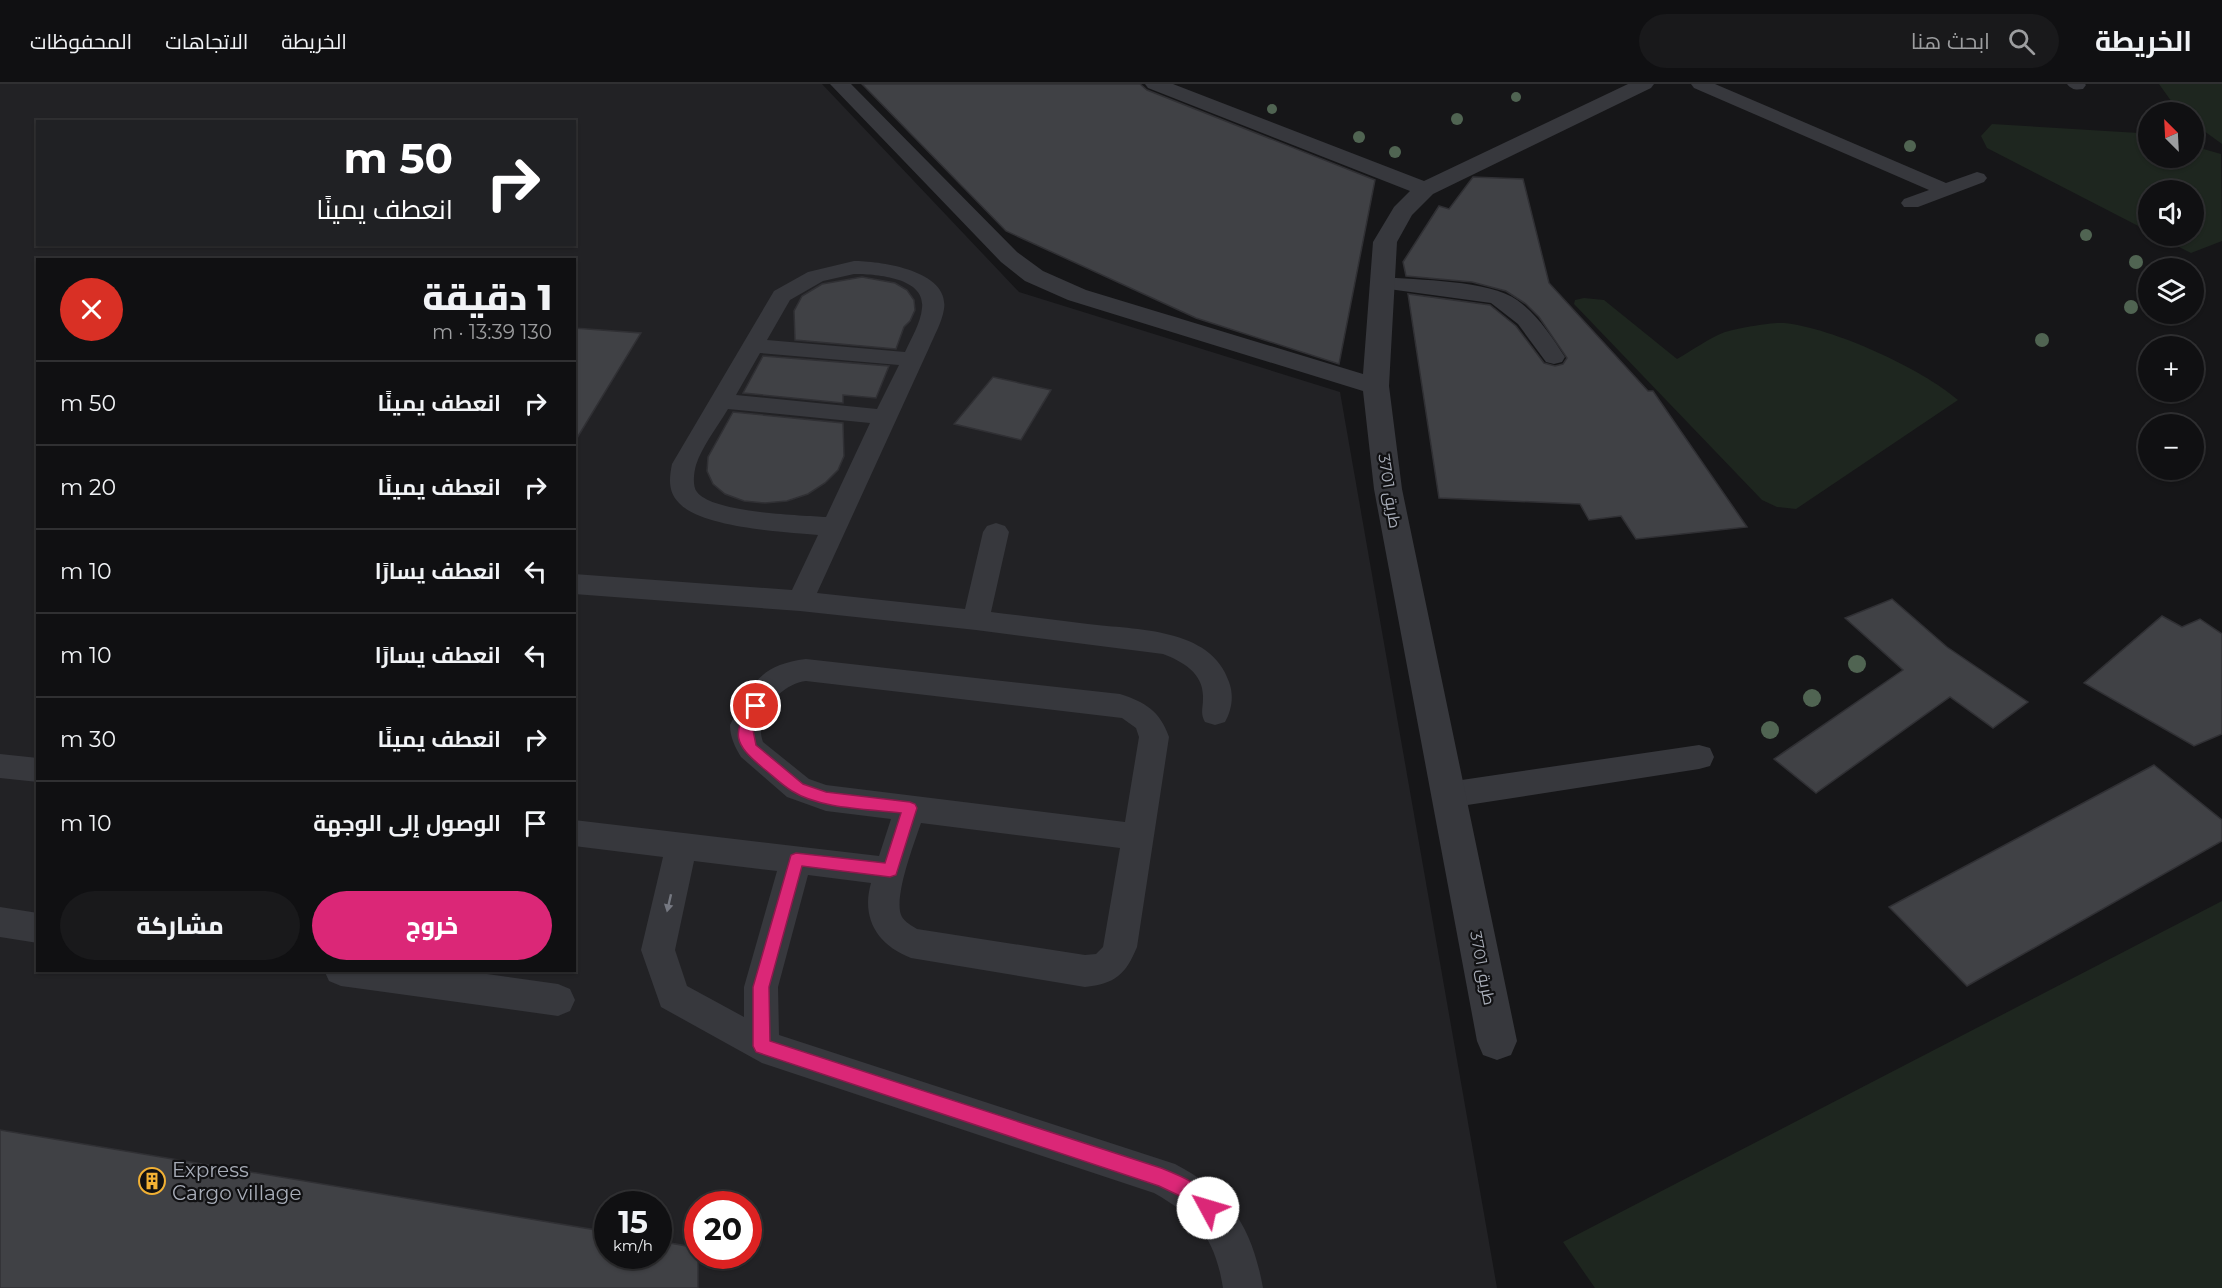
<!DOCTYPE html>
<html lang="ar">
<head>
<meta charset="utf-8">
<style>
	:root { --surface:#101012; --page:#19191b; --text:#f1f3f6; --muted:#9c9d9f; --line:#303032; --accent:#db2777 }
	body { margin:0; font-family:Montserrat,Cairo,sans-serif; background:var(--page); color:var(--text); direction:rtl; height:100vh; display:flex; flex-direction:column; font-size:22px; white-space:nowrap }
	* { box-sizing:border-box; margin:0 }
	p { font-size:20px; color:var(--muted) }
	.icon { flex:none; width:33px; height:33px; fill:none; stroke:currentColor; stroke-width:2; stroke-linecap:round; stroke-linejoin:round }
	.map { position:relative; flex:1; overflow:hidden; direction:ltr }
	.drawer { position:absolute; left:36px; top:174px; width:540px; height:714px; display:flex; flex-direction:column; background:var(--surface); border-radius:0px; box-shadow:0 2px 4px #0004,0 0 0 2px var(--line); direction:rtl }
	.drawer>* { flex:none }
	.hud { position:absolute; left:36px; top:36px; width:540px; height:126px; border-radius:0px; box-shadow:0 2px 4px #0004,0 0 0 2px var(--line); direction:rtl; background:#202124; color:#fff; overflow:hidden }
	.needle { width:39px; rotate:336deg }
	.fabs { position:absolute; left:2138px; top:18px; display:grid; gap:12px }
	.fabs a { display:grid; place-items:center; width:66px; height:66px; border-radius:50%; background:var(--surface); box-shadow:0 2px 4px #0004,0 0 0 2px var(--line); font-size:30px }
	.speed { position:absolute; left:594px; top:1107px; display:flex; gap:12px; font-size:30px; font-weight:700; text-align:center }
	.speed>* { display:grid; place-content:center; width:78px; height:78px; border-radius:50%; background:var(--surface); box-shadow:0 2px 4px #0004,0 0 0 2px var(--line); line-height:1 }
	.speed small { font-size:15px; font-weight:400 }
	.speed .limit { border:9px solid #d22; background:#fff; color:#111 }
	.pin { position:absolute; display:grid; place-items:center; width:51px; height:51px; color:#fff; margin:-26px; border:3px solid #fff; border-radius:50%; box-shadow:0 2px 6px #0007 }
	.me { position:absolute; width:66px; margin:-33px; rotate:309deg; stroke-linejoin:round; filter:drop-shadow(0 0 4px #0008) }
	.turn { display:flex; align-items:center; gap:21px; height:126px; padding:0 24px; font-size:27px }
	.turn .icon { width:78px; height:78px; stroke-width:2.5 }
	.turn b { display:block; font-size:42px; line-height:51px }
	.round { display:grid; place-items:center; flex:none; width:63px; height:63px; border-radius:32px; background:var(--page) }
	.headline { display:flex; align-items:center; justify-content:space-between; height:102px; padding:0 24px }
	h1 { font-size:36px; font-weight:800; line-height:45px }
	.action { display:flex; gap:12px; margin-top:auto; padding:12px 24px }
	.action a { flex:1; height:69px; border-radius:36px; background:var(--accent); color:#fff; font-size:24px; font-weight:800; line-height:69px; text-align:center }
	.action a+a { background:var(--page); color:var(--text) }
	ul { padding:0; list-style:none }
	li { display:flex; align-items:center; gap:18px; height:84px; padding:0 24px; border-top:2px solid var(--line) }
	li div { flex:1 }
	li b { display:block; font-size:22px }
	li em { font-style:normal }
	header { display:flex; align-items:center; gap:36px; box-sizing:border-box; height:84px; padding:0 30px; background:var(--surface); border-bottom:2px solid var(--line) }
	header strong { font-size:28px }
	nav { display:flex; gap:33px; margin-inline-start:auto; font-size:21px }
	.search { width:420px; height:54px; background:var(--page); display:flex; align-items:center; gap:15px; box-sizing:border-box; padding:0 21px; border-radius:33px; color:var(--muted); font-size:22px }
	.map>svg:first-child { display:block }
	.built { fill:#222225; fill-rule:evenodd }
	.green { fill:#1e261f }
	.building { fill:#404145; stroke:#303034; stroke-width:1.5 }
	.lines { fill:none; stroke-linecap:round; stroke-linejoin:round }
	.lane { fill:#37383d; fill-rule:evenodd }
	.street { fill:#37383d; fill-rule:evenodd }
	.tree { fill:#506452 }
	.oneway { fill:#757881 }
	.route { fill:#db2777; stroke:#8e194d; stroke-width:1.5 }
	.labels { text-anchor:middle; stroke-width:4.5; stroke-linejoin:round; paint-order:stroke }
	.street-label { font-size:16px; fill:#a8adb8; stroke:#111113 }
	.near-poi-label { font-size:20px; fill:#a8adb8; stroke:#111113; text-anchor:start }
</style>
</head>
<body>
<header>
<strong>الخريطة</strong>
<div class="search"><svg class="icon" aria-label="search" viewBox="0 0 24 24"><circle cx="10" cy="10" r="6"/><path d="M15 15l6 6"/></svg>ابحث هنا</div>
<nav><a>الخريطة</a><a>الاتجاهات</a><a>المحفوظات</a></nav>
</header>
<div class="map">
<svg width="2222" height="1204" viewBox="0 0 2222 1204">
	<rect width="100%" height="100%" fill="#161618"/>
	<path class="built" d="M0,0H822L1019,208L1340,308L1497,1204H0ZM38,38H574V160H38ZM38,176H574V886H38ZM608,1120H658V1172H608ZM698,1120H748V1172H698Z"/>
	<path class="green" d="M2159,0H2222V60L2193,39V28H2179Z
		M1992,40L2139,49L2148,51V74H2193V62L2221,70L2222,157L2191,169L2157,152H2193V106H2148V147L1987,64L1981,52Z
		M1584,214L1604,216L1677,275C1693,266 1709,254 1725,248C1737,244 1772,238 1784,239C1833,244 1921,284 1958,316L1796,425L1777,423L1762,416L1574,220L1575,216Z
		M2222,817V1204H1595L1563,1158Z"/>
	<path class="building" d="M862,0H1140L1147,6L1375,96L1339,280L1196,234L1006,147Z
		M1473,93L1523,95L1549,199L1648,307H1653L1747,443L1636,455L1621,432L1589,436L1580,420L1439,414L1408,210L1490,221L1516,242L1544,279L1555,282L1563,280L1567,274L1539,233L1526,220L1506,207L1472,198L1406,192L1403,178L1439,122L1449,125Z
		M862,193L895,199L907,206L914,216L915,226L910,237L904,243L896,265L795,256L794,227L802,212L822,200Z
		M574,244L641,249L574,359Z
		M763,272L889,282L876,314L843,311V319L743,309Z
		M993,293L1051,306L1021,356L954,340Z
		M733,328L843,339L844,372L838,386L825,399L808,410L787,417L765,419L744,417L725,410L713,400L707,387L708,373Z
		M1892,515L1947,563L2028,618L1993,644L1950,613L1816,709L1774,675L1903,586L1845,534Z
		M2162,532L2182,543L2200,535L2222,550V650L2194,662L2084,599Z
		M2154,681L2222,736V757L1967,902L1889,823Z
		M0,1046L608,1148V1172H658V1157L698,1164V1204H0Z"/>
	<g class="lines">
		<path class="lane" d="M1691,0H1715L1946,99L1977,88L1984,90L1987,94L1984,98L1918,123H1904L1901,119L1904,115L1929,106L1694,4Z
			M2067,0H2085L2086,1L2083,5C2076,6 2072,6 2067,0Z
			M854,177C879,177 950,186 944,225C942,238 934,252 929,264L817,509L965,525L983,448L987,442L996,439L1005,442L1009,448L991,528C1024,532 1056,536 1088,540C1135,546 1211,543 1229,598C1234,611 1232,626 1225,638L1215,641L1205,638C1200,629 1203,625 1203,614C1204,590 1184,578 1163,570L976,546L800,527L574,510V490L792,506L818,451C785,448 702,444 679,419C668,408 669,395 672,380L774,207L808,188ZM854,190C874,190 926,193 922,224C921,238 911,255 905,268L767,256L790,216L823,197ZM760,269L899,281L877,325L736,311ZM728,325L870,339L826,433C799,431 713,429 697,408C692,402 694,388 696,381C702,362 718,342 728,325Z
			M1381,193C1417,196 1490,196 1517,216C1537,230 1552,253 1565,273L1562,278L1554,280L1546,278L1518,240L1491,219L1374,203L1370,199L1374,195Z
			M806,575L1120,610C1145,618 1160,627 1169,653L1137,863C1126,890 1115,900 1085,903L911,874C877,861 861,834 871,799L808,791L778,903L779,951L1175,1080C1230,1109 1252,1143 1263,1204H1223C1215,1154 1198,1134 1154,1109L762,979L661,923L641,866L663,773L574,762V736L879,772L891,735L826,727L787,713L741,673C735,663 730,653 730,641C751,602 758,581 806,575ZM806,597L1122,634L1136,644L1139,653L1125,738L826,701L809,695L763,658C753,632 780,600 806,597ZM921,739L1120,764L1103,863L1096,870L1085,871L917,845C912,842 905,838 902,833C892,816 915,757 921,739ZM694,777L777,787L744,903V933L687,902L675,866Z
			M1699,661L1710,664L1714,673L1710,682L1699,685L1448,724L1437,720L1433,711L1437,702L1448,698Z
			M0,670L38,674V698L0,694Z
			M0,823L38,829V859L0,853Z
			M324,886H459L558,900L570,905L575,916L570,927L558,932L341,902L329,897Z"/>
		<path class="street" d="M830,0H851L1017,168L1043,187L1086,206L1363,290L1373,158L1394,123L1410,107L1148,4L1145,0H1173L1424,97L1628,0H1654L1651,4L1433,110L1412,131L1397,158L1389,302L1402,405L1517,957L1511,971L1497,976L1483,971L1477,957L1374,405L1363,307L1068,216L1025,197L1001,178Z"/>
	</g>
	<g class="tree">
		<circle cx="1516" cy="13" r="5"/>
		<circle cx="1272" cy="25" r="5"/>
		<circle cx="1457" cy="35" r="6"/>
		<circle cx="1359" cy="53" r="6"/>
		<circle cx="1910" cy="62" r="6"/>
		<circle cx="1395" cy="68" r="6"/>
		<circle cx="2086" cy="151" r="6"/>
		<circle cx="2136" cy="178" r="7"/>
		<circle cx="2131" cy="223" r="7"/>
		<circle cx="2042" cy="256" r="7"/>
		<circle cx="1857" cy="580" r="9"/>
		<circle cx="1812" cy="614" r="9"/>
		<circle cx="1770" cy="646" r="9"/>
	</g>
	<defs><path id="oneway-solid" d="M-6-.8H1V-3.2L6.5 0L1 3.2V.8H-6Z" transform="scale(1.5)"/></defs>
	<use class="oneway" href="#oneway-solid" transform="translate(669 819) rotate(103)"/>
	<path class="route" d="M756,616L763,622L752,641L756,661L803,700L826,708L910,718L915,720L917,724L896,791L890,793L802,782L769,903L770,957L1161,1084C1181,1092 1209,1103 1218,1124L1215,1130L1208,1133L1180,1112L1159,1102L756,968L753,962V903L791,771L796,769L885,779L901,729C868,725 820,725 792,707C782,701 772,691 763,684C733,659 732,651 751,618Z"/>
	<defs>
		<symbol id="building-ring" viewBox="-11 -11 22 22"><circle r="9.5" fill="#111113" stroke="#f2b134" stroke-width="1.5"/><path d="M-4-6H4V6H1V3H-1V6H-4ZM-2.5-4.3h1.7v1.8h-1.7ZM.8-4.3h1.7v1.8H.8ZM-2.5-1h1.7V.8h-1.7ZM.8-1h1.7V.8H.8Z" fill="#f2b134"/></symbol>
	</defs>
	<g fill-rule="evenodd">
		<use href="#building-ring" x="137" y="1082" width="30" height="30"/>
	</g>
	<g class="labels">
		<g class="street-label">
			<text transform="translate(1390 407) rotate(81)" y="6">طريق 3701</text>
			<text transform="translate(1483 884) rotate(79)" y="6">طريق 3701</text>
		</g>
		<g class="near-poi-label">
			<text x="172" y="1093">Express<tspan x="172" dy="23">Cargo village</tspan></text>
		</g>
	</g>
</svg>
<div class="fabs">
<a><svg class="needle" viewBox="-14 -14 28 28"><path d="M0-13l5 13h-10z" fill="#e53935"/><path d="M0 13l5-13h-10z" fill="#9c9d9f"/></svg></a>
<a><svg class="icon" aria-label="sound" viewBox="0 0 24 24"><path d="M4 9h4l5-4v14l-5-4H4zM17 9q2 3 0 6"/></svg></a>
<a><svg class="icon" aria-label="layers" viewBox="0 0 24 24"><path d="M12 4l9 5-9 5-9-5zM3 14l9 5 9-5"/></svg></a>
<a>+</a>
<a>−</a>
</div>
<div class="speed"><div>15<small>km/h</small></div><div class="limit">20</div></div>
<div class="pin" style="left:756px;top:622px;background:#d93025"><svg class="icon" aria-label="arrive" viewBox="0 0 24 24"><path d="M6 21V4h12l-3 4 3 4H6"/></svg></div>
<svg class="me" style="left:1208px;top:1124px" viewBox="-20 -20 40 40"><circle r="19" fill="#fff"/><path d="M0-13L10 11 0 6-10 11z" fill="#db2777"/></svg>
<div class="hud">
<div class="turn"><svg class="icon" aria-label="right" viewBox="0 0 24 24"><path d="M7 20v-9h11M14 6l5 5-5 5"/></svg><div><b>50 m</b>انعطف يمينًا</div></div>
</div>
<section class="drawer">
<div class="headline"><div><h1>1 دقيقة</h1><p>130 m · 13:39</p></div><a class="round" style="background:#d93025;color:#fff"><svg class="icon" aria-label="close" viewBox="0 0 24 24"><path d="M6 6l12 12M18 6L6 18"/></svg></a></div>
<ul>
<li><svg class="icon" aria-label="right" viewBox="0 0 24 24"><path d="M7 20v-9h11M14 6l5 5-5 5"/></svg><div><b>انعطف يمينًا</b></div><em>50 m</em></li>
<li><svg class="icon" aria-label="right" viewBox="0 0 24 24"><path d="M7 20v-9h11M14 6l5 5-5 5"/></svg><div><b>انعطف يمينًا</b></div><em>20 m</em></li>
<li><svg class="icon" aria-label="left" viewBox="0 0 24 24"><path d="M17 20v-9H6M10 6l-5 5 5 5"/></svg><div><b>انعطف يسارًا</b></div><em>10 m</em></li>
<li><svg class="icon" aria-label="left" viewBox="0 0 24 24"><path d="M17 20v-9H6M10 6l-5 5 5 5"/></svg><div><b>انعطف يسارًا</b></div><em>10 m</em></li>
<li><svg class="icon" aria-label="right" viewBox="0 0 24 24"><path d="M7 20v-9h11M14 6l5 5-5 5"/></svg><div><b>انعطف يمينًا</b></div><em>30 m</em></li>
<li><svg class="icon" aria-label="arrive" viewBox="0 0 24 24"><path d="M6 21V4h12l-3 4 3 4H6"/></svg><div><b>الوصول إلى الوجهة</b></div><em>10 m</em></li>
</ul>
<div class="action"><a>خروج</a><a>مشاركة</a></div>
</section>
</div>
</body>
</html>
